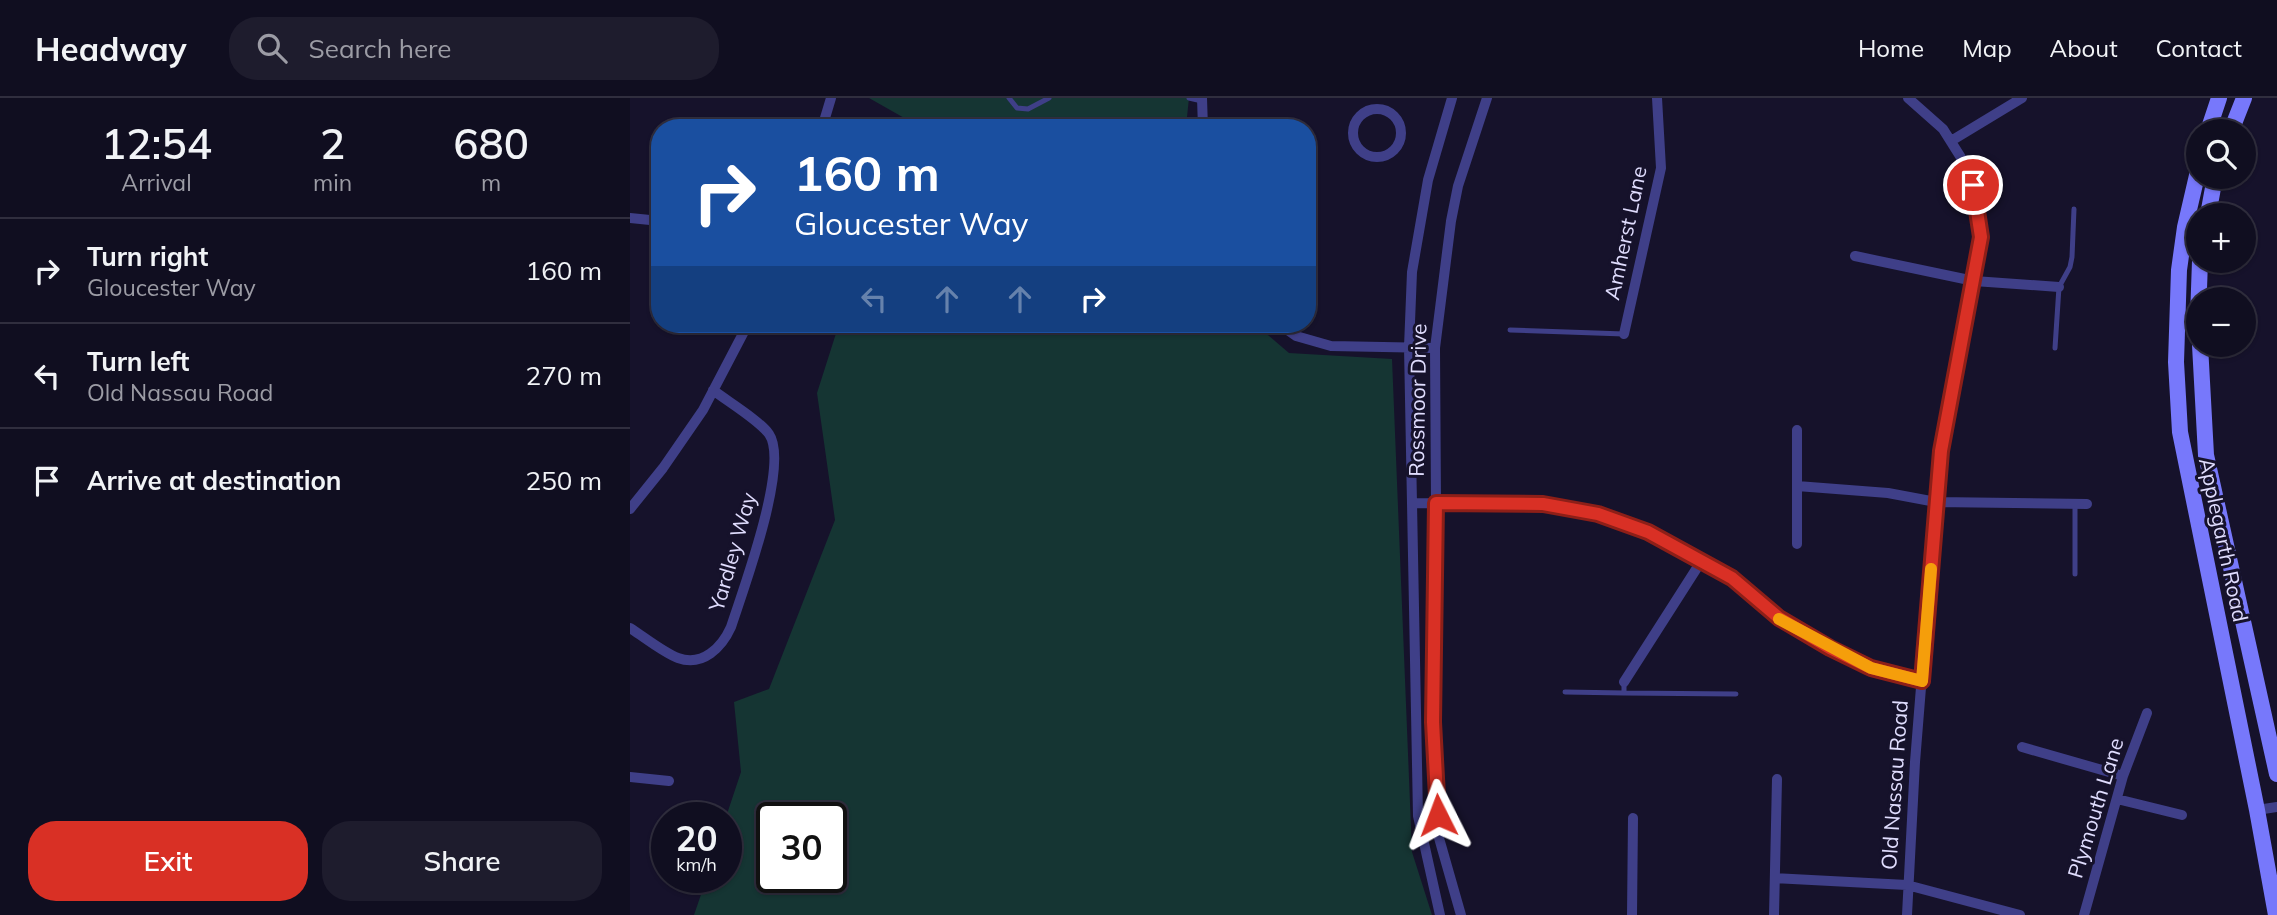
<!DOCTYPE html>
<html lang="en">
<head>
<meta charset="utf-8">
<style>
	:root { --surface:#100e20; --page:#1e1c2d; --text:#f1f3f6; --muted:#9c9ca5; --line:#302e3e; --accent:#d93025 }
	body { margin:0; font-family:Mulish,sans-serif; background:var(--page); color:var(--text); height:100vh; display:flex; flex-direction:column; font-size:26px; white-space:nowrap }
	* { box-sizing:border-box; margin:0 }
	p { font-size:23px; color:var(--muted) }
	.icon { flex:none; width:38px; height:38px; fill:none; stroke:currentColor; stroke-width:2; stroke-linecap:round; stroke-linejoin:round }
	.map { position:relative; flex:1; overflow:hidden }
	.side { display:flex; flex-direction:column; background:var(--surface); width:630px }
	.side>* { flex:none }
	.top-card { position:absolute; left:21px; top:21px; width:665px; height:214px; border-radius:28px; box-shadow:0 2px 5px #0004,0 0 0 2px var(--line); background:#1a4fa0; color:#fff; overflow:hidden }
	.fabs { position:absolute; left:1556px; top:21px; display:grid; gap:14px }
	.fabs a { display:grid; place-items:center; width:70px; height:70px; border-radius:50%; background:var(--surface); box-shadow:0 2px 5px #0004,0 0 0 2px var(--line); font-size:35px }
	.speed { position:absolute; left:21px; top:704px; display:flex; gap:14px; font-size:35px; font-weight:700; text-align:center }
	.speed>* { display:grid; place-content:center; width:91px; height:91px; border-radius:50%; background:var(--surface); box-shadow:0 2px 5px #0004,0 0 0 2px var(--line); line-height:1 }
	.speed small { font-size:18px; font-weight:400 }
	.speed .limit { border:4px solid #111; border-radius:10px; background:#fff; color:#111 }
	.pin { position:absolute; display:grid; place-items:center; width:60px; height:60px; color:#fff; margin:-30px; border:4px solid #fff; border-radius:50%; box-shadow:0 2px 7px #0007 }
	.me { position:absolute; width:77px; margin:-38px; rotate:357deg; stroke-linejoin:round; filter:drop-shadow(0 0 5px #0008) }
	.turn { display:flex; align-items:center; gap:24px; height:147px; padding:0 28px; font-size:32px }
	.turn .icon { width:91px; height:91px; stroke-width:2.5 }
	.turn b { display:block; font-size:49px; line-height:60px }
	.lanes { display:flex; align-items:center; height:66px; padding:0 28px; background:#0003; justify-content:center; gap:35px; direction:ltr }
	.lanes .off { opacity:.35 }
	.eta { display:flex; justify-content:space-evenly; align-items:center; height:119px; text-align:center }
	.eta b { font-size:42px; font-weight:600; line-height:49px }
	.cta { display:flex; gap:14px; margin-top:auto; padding:14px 28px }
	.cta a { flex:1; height:80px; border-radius:28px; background:var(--accent); color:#fff; font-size:28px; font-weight:600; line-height:80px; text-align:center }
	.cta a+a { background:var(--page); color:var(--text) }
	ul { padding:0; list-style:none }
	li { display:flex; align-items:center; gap:21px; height:105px; padding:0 28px; border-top:2px solid var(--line) }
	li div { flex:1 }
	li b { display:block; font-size:26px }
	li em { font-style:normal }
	header { display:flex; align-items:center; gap:42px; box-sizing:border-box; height:98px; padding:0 35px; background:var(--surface); border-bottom:2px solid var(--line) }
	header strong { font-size:33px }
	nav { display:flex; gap:38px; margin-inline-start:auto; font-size:24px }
	.search { width:490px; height:63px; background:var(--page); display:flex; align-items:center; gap:18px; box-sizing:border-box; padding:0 24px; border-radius:28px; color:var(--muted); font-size:26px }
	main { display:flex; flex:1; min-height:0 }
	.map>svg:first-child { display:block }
	.grass { fill:#153533; fill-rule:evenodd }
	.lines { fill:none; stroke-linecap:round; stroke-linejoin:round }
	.service { stroke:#3f3f88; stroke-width:5 }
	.minor { stroke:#3f3f88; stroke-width:10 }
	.secondary { stroke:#7778fb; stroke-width:16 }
	.route-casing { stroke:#8d1f18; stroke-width:18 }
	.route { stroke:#d93025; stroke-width:12 }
	.slow { stroke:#f59e0b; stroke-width:12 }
	.labels { text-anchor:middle; stroke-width:6; stroke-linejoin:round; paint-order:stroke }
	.street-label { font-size:21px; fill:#e0ddfe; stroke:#16122b }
</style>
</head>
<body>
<header>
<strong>Headway</strong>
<div class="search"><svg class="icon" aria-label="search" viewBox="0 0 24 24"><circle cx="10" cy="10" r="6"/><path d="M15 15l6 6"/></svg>Search here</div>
<nav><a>Home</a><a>Map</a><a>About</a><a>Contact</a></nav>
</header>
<main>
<section class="side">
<div class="eta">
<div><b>12:54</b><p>Arrival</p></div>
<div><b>2</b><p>min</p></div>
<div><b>680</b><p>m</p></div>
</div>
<ul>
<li><svg class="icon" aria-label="right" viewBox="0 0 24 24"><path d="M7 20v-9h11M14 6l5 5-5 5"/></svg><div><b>Turn right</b><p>Gloucester Way</p></div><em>160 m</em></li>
<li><svg class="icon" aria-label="left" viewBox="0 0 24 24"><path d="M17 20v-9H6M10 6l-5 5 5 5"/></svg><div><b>Turn left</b><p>Old Nassau Road</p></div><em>270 m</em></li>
<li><svg class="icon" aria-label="arrive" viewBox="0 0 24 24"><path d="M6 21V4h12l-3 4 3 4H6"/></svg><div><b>Arrive at destination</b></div><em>250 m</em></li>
</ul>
<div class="cta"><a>Exit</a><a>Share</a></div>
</section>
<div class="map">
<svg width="1647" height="817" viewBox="0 0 1647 817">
	<rect width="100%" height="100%" fill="#16122b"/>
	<path class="grass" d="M239,0H559L557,19L559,30H274L276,21Z
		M209,226H625L659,255L762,261L782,754L802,817H64L77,779H96V719L111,674L104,604L139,591L205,422L187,295ZM142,719H201V779H142Z"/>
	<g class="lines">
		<path class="service" d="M379,0L387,10L398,11L419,0
			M559,0L572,3
			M880,232L994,236
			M1425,250L1429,189L1440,169L1442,159L1444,111
			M1445,476V406
			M994,584V595L1106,596
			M935,594L994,595"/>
		<path class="minor" d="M572,0L573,30
			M723 35a24 24 0 1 1 48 0a24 24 0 1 1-48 0Z
			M89,30C100,24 118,26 130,30
			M192,30L201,0
			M1321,43L1392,0
			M0,120L30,123
			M1225,158L1344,183L1429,189
			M649,226L666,238L701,248L805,250
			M994,236L1031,70L1027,0
			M1167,388L1258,395L1306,404L1457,406
			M782,405L913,406L968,417L1018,434L1065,458L1102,480L1149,520L1200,550L1241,570L1292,583
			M0,411L33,370L73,312L118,226
			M1167,446V332
			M0,530C14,539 34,555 48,560C73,569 92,549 101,529C113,492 160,366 139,336C129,322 97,303 83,292
			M994,584L1072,462
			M1392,649L1493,678
			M0,679L39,683
			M1487,701L1552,717
			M1627,712L1647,709
			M1145,780L1277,787L1390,817
			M810,817L788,718L779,249L782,174L798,82L822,0
			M831,817L809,740L803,624L806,405L805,250L821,123L828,88L857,0
			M1002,817L1003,720
			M1144,817L1147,681
			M1277,817L1285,664L1310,353L1351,139L1343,87L1335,66L1313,31L1278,0
			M1454,817L1493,678L1517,615"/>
		<path class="secondary" d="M1578,33L1589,0
			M1601,33L1614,0
			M1568,73L1555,129L1549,172L1546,264L1550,334L1627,712L1646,817
			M1578,117L1585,79
			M1568,219L1570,163
			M1570,247L1576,357L1647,676"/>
	</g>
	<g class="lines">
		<defs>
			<path id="route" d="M808,717L803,624L806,405L913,406L968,416L1018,434L1102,480L1149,520L1200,550L1241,570L1292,583L1311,353L1351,139L1343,87"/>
		</defs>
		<use href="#route" class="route-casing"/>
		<use href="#route" class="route"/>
		<path class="slow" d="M1149,521L1241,570L1292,583L1301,471"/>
	</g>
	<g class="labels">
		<g class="street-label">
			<text transform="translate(996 135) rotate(-78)" y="7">Amherst Lane</text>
			<text transform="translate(788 302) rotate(-89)" y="7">Rossmoor Drive</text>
			<text transform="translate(1593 442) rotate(78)" y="7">Applegarth Road</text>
			<text transform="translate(103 454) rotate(-74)" y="7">Yardley Way</text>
			<text transform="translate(1265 687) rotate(-86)" y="7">Old Nassau Road</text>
			<text transform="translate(1466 710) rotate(-73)" y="7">Plymouth Lane</text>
		</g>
	</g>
</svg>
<div class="fabs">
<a><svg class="icon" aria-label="search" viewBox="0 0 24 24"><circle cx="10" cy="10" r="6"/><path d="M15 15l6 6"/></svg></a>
<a>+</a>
<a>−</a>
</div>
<div class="speed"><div>20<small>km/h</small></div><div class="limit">30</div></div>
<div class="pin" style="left:1343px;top:87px;background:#d93025"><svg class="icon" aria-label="arrive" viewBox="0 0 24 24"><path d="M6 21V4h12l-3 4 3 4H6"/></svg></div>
<svg class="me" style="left:808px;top:717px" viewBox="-20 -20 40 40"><path d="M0-17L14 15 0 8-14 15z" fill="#d93025" stroke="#fff" stroke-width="4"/></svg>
<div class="top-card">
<div class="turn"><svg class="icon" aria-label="right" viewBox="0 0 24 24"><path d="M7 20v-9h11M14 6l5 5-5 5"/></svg><div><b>160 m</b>Gloucester Way</div></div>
<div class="lanes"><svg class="icon off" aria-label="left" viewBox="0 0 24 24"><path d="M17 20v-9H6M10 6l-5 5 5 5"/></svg><svg class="icon off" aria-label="ahead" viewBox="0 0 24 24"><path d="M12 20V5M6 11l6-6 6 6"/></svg><svg class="icon off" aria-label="ahead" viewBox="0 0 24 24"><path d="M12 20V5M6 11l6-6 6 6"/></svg><svg class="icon" aria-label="right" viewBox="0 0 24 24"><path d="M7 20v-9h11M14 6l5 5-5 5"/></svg></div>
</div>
</div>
</main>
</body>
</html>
